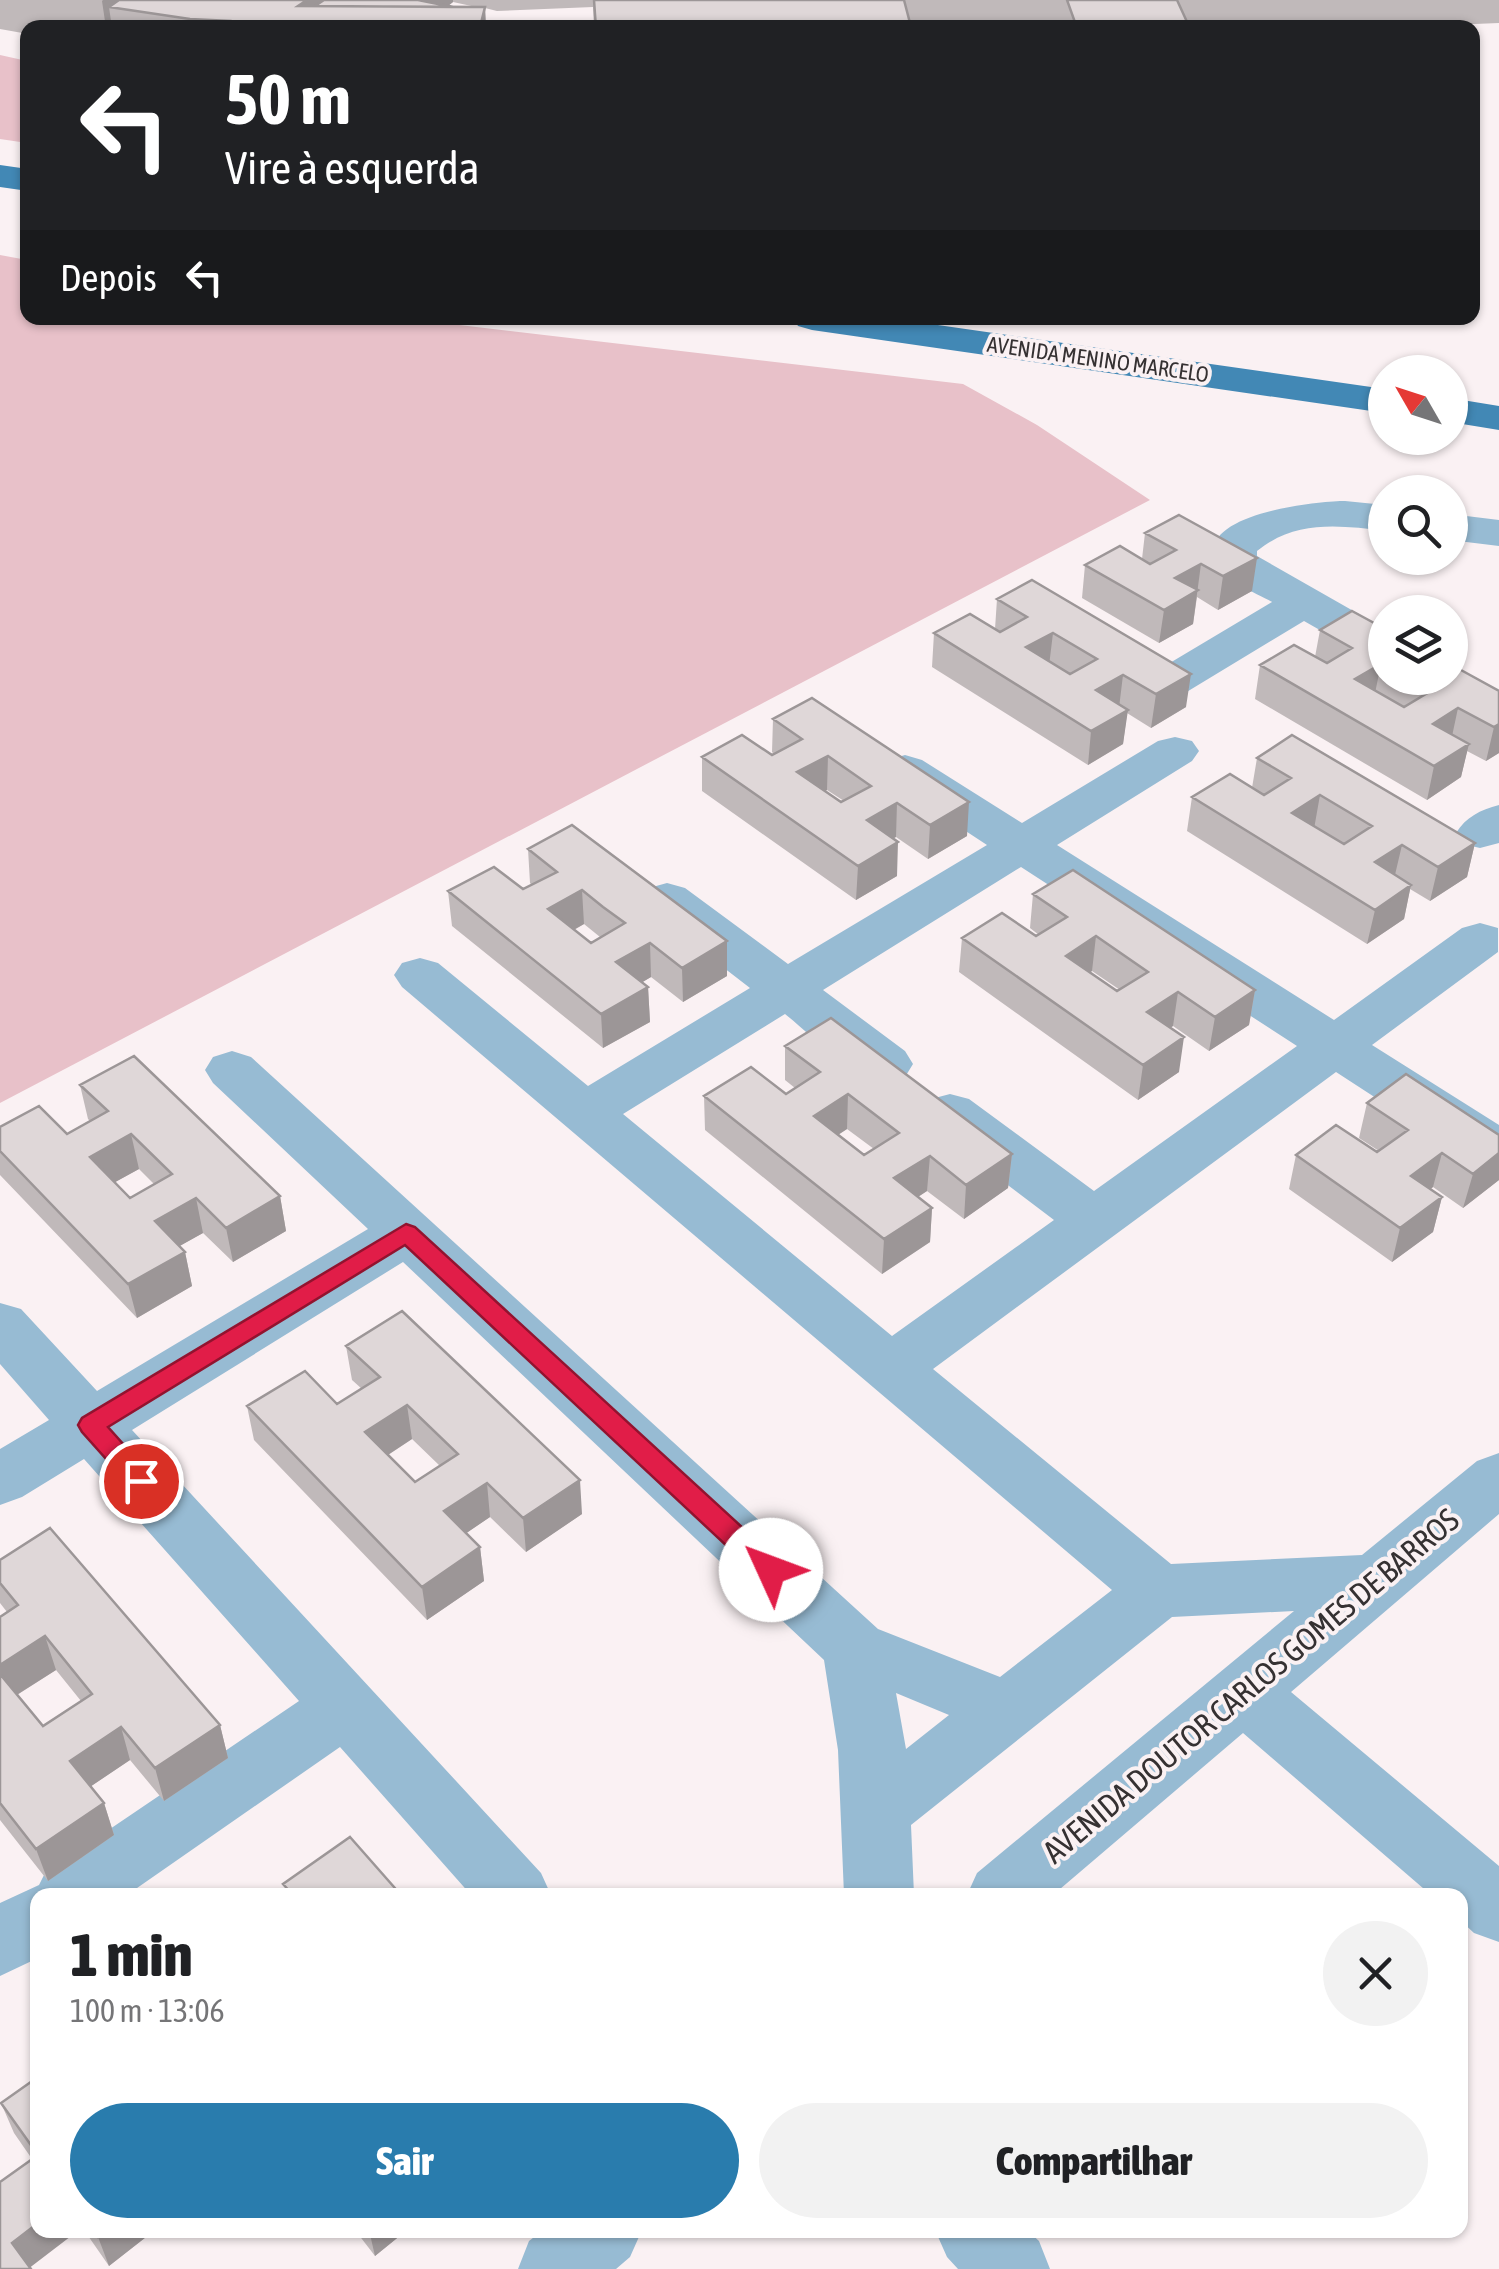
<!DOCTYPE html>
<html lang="pt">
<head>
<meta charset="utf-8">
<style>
	:root { --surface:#fff; --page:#f2f2f2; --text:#202124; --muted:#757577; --accent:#297cad }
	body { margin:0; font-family:"Asap Condensed",sans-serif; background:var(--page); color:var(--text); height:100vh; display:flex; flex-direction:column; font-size:38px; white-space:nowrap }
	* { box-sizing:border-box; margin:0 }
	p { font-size:32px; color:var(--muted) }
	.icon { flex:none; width:55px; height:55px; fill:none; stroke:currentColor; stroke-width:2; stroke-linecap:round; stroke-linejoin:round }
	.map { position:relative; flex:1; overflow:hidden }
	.drawer { position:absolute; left:30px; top:1888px; width:1438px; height:350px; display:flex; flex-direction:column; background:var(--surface); border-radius:20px; box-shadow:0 2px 8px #0004 }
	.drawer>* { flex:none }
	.hud { position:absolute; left:20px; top:20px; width:1460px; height:305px; border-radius:20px; box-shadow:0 2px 8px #0004; background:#202124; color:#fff; overflow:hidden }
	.needle { width:65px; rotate:309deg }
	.tools { position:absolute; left:1368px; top:355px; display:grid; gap:20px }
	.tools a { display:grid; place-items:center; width:100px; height:100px; border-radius:50%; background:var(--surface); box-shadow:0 2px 8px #0004; font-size:50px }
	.pin { position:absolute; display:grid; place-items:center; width:85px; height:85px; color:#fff; margin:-42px; border:5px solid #fff; border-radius:50%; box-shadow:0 2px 10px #0007 }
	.me { position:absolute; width:110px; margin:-55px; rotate:313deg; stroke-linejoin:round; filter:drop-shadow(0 0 8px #0008) }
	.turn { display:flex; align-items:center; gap:35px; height:210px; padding:0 40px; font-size:45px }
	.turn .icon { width:130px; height:130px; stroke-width:2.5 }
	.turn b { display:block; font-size:70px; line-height:85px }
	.then { display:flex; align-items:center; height:95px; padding:0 40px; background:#0003; gap:20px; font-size:38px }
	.round { display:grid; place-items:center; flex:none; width:105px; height:105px; border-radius:52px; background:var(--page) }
	.summary { display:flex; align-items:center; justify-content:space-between; height:170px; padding:0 40px }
	h1 { font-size:60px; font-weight:800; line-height:75px }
	.cta { display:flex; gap:20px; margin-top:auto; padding:20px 40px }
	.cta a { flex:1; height:115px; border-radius:60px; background:var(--accent); color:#fff; font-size:40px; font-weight:800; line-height:115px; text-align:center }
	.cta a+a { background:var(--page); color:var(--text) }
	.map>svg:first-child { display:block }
	.green { fill:#e8c1c9 }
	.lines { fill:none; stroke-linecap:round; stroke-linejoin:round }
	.minor { fill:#97bbd3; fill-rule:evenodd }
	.major { fill:#4288b5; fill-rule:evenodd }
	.wall { fill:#c0b9ba; fill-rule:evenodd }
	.shaded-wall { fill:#9c9697 }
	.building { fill:#dfd7d8; stroke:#9c9697; stroke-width:2.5; fill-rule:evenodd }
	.route { fill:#e11d48; stroke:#92132f; stroke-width:2.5 }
	.labels { text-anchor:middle; stroke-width:8; stroke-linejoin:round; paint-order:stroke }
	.far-street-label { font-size:22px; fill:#353132; stroke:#faf1f3 }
	.near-street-label { font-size:32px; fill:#353132; stroke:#faf1f3 }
</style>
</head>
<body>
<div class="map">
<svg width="1499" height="2269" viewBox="0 0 1499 2269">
	<rect width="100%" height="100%" fill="#faf1f3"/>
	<path class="green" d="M0,55L27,61V143L0,139Z
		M0,255L27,260L28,318H400L963,384L1037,425L1150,500L0,1103Z"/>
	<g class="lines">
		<path class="minor" d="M1345,501L1385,505V531C1339,525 1295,520 1257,551V556L1385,629V662L1369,658L1304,621L1180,696L1164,700L1148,696L1141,686L1148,676L1272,602C1255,592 1222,581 1215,561C1197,513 1319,501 1345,501Z
			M1450,514L1499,520V546L1450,540Z
			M1175,737L1192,741L1199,751L1192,761L1057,845L1334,1020L1462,928L1480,923L1498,928V952L1372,1045L1499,1125V1171L1479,1165L1336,1072L933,1369L1171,1564L1362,1555L1477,1461L1499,1453V1514L1291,1692L1499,1866V1942L1474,1933L1460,1920V1895H1431L1243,1733L1053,1895H967L977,1873L1294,1611L1172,1617L911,1825L914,1895H844L838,1750L824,1660L403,1262L132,1430L541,1873L551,1895H471L340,1747L127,1895H38V1958L0,1976V1903L39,1885L45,1873L299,1701L84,1459L22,1497L0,1505V1449L49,1420L0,1364V1303L21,1309L97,1391L368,1229L213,1083L205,1070L213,1057L232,1051L251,1057L878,1629L1000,1677L1112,1590L402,987L394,975L402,963L420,958L438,963L588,1086L750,988L649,910L642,899L649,888L667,883L685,888L788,964L987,845L888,780L881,770L888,760L905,755L922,760L1022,823L1158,741ZM1021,867L1297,1046L1094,1191L969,1099L950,1094L931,1099L923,1113L931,1127L1054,1220L892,1336L623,1114L785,1014C818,1040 860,1090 905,1077L913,1064L905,1051L823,990ZM896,1693L949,1715L906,1749Z
			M1499,805V843L1480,848L1463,844L1456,833C1466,817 1480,810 1499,805Z
			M543,2230H642L630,2257L616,2269H518L529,2241Z
			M935,2230H1027L1039,2241L1050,2269H958L947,2257Z"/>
		<path class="major" d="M0,165L28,169V191L0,187Z
			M793,318H889L1385,389V413L812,330L798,326Z
			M1450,398L1499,406V430L1450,422Z"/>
	</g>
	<path class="wall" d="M0,0H1499V23L1376,28H594L593,7L497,11L485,8L486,28H28V34L0,29ZM453,2L476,7L448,6Z
		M1145,533L1252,591L1218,610L1197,597L1193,624L1159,643L1082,598L1085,565L1142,559Z
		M997,599L1186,707L1151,728L1127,713L1123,744L1088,765L932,667L934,633L995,629Z
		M1385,629V678H1450L1499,691V753L1486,761L1467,751L1461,777L1427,800L1255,699L1260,665L1315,657L1320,630Z
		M773,719L967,836L928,859L896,837L893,838L897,876L856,900L702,791V757L774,754L772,752ZM827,790L844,801L841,802L824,791Z
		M1257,758L1475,843L1467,877L1430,901L1410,889L1404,919L1367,944L1187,831L1192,797L1252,788Z
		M528,849L727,941V976L683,1002L651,977L642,982L648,987L650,1022L603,1048L452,926L448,891L523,889L532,885L530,883ZM584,924L600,937L591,943L574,930Z
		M1033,894L1255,990L1249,1025L1209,1051L1173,1026L1170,1028L1179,1072L1138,1100L959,972L962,938L1036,936L1039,935L1030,928ZM1092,971L1120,990L1117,991L1090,972Z
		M785,1046L1012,1154L1008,1188L964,1219L927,1191L918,1197L932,1208L930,1242L882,1274L705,1130L704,1096L786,1094L795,1088L785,1080ZM847,1129L874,1149L864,1155L838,1135Z
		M80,1085L280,1196L286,1231L233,1262L203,1233L179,1246L185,1252L192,1286L137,1318L0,1175V1127L67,1134L90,1121L88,1119ZM139,1169L154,1184L130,1198L115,1182Z
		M1367,1103L1499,1135V1180L1463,1208L1433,1187L1431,1189L1442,1197L1433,1232L1392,1262L1289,1189L1296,1155L1379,1151L1359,1138Z
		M346,1346L582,1514L526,1552L490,1517L466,1533L480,1547L484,1581L427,1620L254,1440L247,1406L337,1404L362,1389L352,1380ZM412,1439L440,1466L415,1482L388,1455Z
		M0,1560L220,1725L228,1758L164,1801L130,1760L91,1786L104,1803L114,1835L48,1881L0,1820V1617L7,1612L0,1603ZM56,1670L81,1701L43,1726L17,1695Z
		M38,2077V2230L30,2267L0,2269L32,2159L14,2133L1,2103Z
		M84,2230H155L109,2266Z
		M355,2230H407L375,2256Z"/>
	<path class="shaded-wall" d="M103,0H184L109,7L112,28H106L102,1Z
		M307,0H365L341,18L298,6Z
		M418,0H453V2L433,18Z
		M485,7L486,28H480Z
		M1257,558L1252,591L1218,610L1223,576Z
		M1201,564L1193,624L1159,643L1164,610L1175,578Z
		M1053,633L1049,666L1026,647Z
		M1381,664L1374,698L1355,679Z
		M1191,674L1186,707L1151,728L1156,694Z
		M1123,675L1119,708L1096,690Z
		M1458,708L1451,741L1433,724Z
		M1128,710L1123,744L1088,765L1091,731Z
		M1499,724V753L1486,761L1494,727Z
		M1469,744L1461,777L1427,800L1434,766Z
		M828,756L827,790L797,806V772Z
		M1320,795L1314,829L1292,813Z
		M969,802L967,836L928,859L930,825Z
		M897,803L896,837L865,854L867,820Z
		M898,842L897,876L856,900L858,866Z
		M1475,843L1467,877L1430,901L1438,867Z
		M1402,845L1394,879L1375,862Z
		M1411,885L1404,919L1367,944L1375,910Z
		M582,890L584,924L550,943L548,909Z
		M1096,936L1092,971L1063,991L1066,956Z
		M727,941V976L683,1002L682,968Z
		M650,943L651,977L618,997L616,962Z
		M648,987L650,1022L603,1048L601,1014Z
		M1255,990L1249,1025L1209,1051L1215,1017Z
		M1178,992L1173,1026L1142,1046L1147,1012Z
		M1184,1037L1179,1072L1138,1100L1143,1065Z
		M848,1094L847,1129L813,1151L814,1116Z
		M131,1134L139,1169L99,1191L90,1157Z
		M1442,1153L1433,1187L1403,1210L1411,1176Z
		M1499,1153V1180L1463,1208L1473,1174Z
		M1012,1154L1008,1188L964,1219L966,1185Z
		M930,1156L927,1191L893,1213L894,1178Z
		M280,1196L286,1231L233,1262L226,1228Z
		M1442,1197L1433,1232L1392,1262L1400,1228Z
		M196,1198L203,1233L162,1256L155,1221Z
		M932,1208L930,1242L882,1274L884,1239Z
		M185,1252L192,1286L137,1318L128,1284Z
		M407,1405L412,1439L371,1466L365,1432Z
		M580,1480L582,1514L526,1552L523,1518Z
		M487,1483L490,1517L449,1545L444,1511Z
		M480,1547L484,1581L427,1620L422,1587Z
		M45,1636L56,1670L7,1701L0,1682V1665Z
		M220,1725L228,1758L164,1801L155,1768Z
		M121,1727L130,1760L81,1793L70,1761Z
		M104,1803L114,1835L48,1881L36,1849Z
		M38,2223V2230H79L28,2269L12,2243Z
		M107,2230H155L109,2266L98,2237Z
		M369,2230H407L375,2256Z"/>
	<path class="building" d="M119,0H307L298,6L485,7L480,27L271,22L268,27H228L230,21L190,19L109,7Z
		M324,0H418L453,7L315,6Z
		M594,0H904L910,23L771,28H596Z
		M1067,0H1177L1188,24L1077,28Z
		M1179,515L1257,558L1223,576L1201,564L1175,578L1198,590L1164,610L1085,565L1120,546L1150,564L1176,550L1145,533Z
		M1032,580L1191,674L1156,694L1123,675L1096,690L1128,710L1091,731L934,633L970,614L1000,632L1027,617L997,599ZM1053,633L1097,659L1070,674L1026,647Z
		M1352,611L1385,629V666L1381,664L1355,679L1404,707L1429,692L1404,678H1450V664L1499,691V724L1494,727L1458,708L1433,724L1469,744L1434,766L1260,665L1294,645L1327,663L1352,648L1320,630Z
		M812,698L969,802L930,825L897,803L867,820L898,842L858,866L702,757L742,735L772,755L802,739L773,719ZM828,756L848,770L871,786L841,802L797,772Z
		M1292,735L1475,843L1438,867L1402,845L1375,862L1411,885L1375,910L1192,797L1230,774L1264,795L1291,778L1257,758ZM1320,795L1372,826L1344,844L1292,813Z
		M572,825L727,941L682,968L650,943L616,962L648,987L601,1014L448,891L494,867L523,889L557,872L528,849ZM582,890L603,907L625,923L591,943L548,909Z
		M1073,870L1255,990L1215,1017L1178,992L1147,1012L1184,1037L1143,1065L962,938L1002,913L1036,936L1067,917L1033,894ZM1096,936L1148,972L1117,991L1066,956Z
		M831,1018L1012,1154L966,1185L930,1156L894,1178L932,1208L884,1239L704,1096L751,1067L786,1094L820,1072L785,1046ZM848,1094L899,1133L864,1155L814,1116Z
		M134,1056L280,1196L226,1228L196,1198L155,1221L185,1252L128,1284L0,1151V1127L39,1106L67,1134L108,1111L80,1085ZM131,1134L172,1174L130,1198L90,1157Z
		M1406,1074L1499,1135V1153L1473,1174L1442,1153L1411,1176L1442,1197L1400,1228L1296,1155L1336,1125L1377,1152L1408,1130L1367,1103Z
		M402,1311L580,1480L523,1518L487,1483L444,1511L480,1547L422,1587L247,1406L305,1371L337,1404L380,1377L346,1346ZM407,1405L458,1454L415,1482L365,1432Z
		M50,1528L220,1725L155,1768L121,1727L70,1761L104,1803L36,1849L0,1803V1674L43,1726L92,1694L45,1636L0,1665V1617L18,1605L0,1583V1560Z
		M350,1837L401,1895H293L283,1884Z
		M38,2077V2155L1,2103Z
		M38,2155V2223L12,2243L31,2269H0V2182Z
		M92,2230H107L98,2237Z"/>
	<path class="route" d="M406,1224L415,1227L780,1562L784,1570L780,1578L771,1581L761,1578L405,1245L108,1427L150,1474L154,1481L150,1488H132L82,1432L78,1425L82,1418Z"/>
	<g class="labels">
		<g class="far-street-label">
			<text transform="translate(1098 359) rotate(8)" y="8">AVENIDA MENINO MARCELO</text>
		</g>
		<g class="near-street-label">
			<text transform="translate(1251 1686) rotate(-40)" y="11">AVENIDA DOUTOR CARLOS GOMES DE BARROS</text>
		</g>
	</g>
</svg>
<div class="tools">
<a><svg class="needle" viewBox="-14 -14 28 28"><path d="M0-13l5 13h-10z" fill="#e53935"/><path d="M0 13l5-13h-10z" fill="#757577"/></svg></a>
<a><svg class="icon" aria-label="search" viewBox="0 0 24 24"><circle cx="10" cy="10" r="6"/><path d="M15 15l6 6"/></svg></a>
<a><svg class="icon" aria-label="layers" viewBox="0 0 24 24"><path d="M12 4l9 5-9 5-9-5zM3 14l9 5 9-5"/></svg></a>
</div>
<div class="pin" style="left:141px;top:1481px;background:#d93025"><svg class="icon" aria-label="arrive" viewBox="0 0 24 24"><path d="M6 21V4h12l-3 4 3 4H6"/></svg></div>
<svg class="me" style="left:771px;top:1570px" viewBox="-20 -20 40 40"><circle r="19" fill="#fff"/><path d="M0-13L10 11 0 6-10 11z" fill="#e11d48"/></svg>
<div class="hud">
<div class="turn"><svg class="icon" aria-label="left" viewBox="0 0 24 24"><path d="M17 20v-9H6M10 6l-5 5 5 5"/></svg><div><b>50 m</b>Vire à esquerda</div></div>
<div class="then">Depois<svg class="icon" aria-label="left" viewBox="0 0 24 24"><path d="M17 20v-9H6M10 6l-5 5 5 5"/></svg></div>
</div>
<section class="drawer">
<div class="summary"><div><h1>1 min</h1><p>100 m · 13:06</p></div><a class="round"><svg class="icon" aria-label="close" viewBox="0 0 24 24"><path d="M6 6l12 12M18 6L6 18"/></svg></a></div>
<div class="cta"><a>Sair</a><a>Compartilhar</a></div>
</section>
</div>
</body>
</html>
